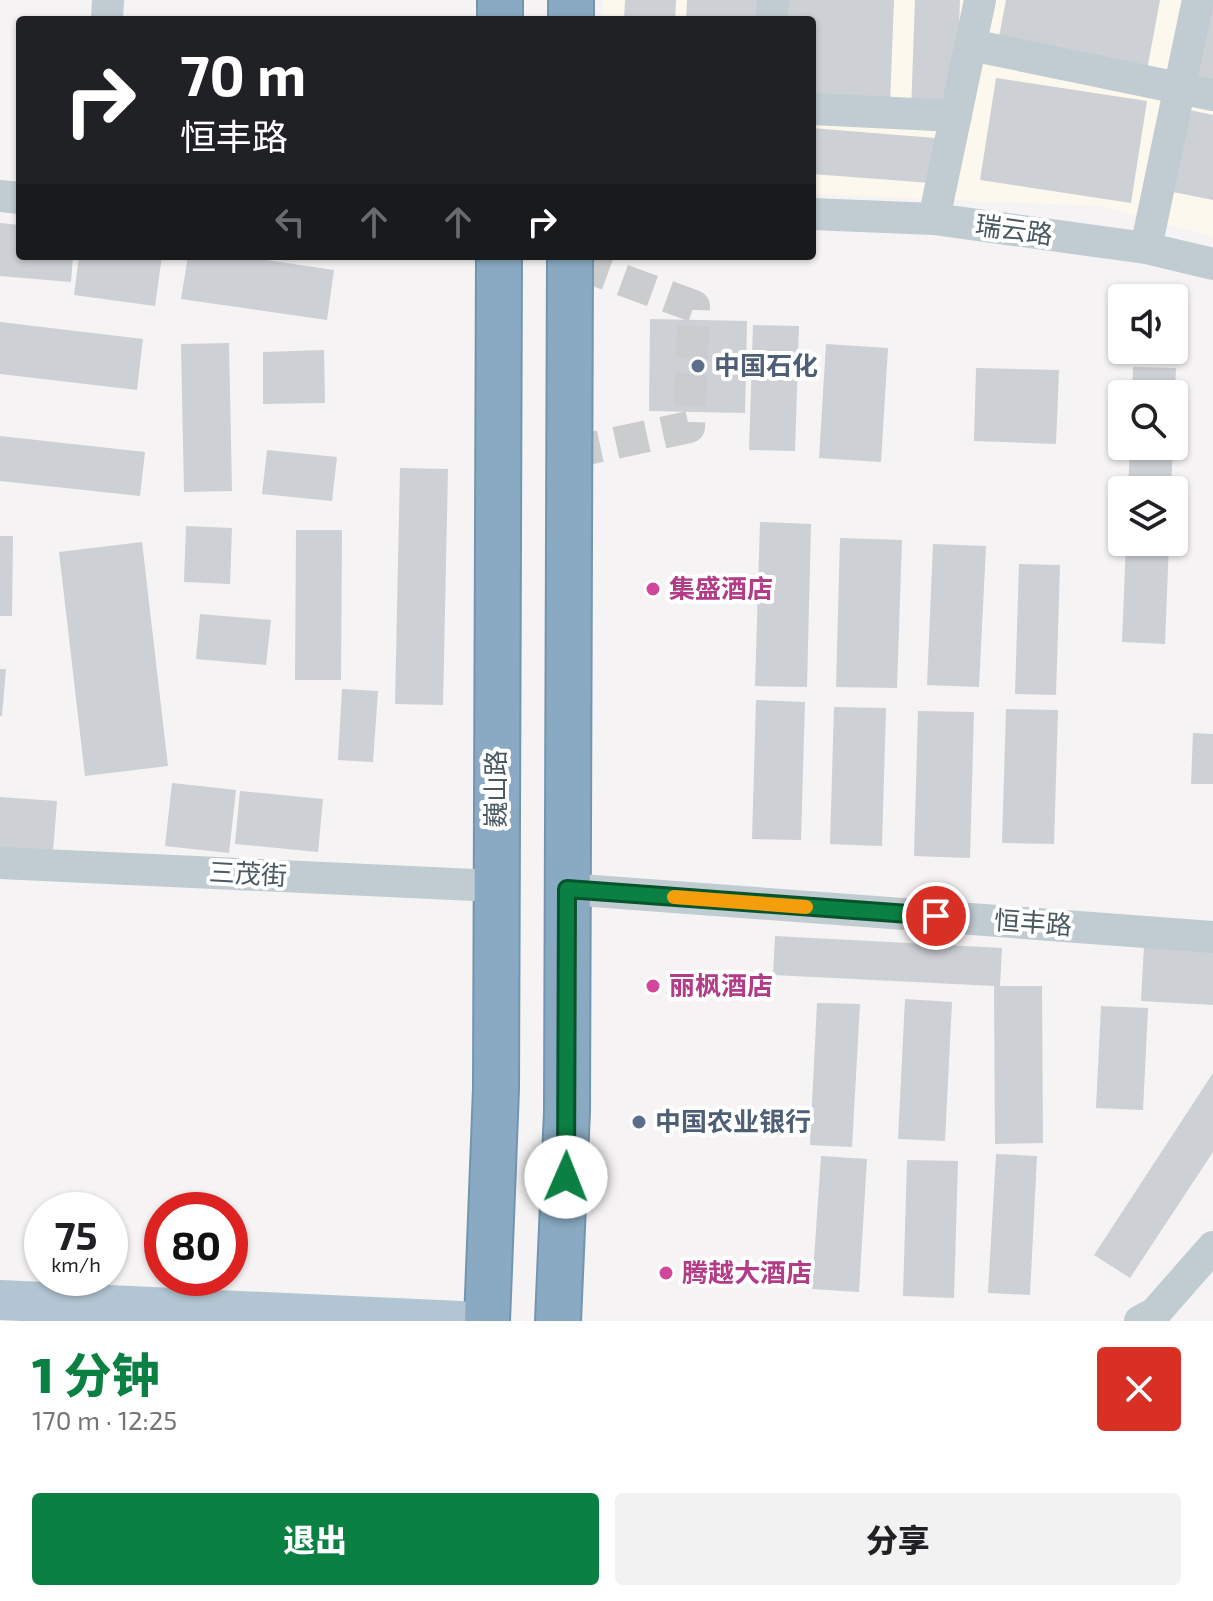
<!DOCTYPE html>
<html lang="zh">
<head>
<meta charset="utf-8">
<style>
	:root { --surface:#fff; --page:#f2f2f2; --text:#202124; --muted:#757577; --accent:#0b8043 }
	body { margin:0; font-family:"Exo 2","Noto Sans SC",sans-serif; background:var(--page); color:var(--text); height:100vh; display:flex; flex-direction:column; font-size:30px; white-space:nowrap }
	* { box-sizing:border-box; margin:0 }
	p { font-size:26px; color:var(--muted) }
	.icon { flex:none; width:44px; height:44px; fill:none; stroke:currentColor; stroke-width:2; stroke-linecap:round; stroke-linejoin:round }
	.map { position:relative; height:1321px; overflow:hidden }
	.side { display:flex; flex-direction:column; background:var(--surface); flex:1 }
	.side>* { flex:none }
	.banner { position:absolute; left:16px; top:16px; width:800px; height:244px; border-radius:8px; box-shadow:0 2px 6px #0004; background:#202124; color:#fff; overflow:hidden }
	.buttons { position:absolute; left:1108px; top:284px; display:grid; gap:16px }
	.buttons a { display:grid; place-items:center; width:80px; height:80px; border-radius:8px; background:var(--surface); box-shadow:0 2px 6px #0004; font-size:40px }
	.speed { position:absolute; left:24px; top:1192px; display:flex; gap:16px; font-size:40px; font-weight:700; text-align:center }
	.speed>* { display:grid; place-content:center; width:104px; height:104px; border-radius:50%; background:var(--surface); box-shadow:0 2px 6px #0004; line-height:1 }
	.speed small { font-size:20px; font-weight:400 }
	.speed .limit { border:12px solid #d22; background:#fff; color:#111 }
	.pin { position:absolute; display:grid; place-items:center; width:68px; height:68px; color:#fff; margin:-34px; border:4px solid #fff; border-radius:50%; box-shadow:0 2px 8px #0007 }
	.me { position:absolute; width:88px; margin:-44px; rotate:1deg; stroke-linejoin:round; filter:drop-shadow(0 0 6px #0008) }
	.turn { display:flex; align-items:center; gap:28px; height:168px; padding:0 32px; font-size:36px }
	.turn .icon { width:104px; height:104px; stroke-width:2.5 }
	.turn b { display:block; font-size:56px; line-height:68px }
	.lanes { display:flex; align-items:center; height:76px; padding:0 32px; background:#0003; justify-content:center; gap:40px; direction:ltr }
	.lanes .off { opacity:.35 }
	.round { display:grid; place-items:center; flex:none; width:84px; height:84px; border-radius:8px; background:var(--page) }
	.summary { display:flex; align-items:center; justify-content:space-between; height:136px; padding:0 32px }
	h1 { font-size:48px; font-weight:800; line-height:60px; color:var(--accent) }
	.action { display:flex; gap:16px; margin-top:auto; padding:16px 32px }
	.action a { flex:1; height:92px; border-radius:8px; background:var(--accent); color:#fff; font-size:32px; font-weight:800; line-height:92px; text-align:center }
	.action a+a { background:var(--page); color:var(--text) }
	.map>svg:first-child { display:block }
	.commercial { fill:#fdf8ee }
	.building { fill:#cdd0d5 }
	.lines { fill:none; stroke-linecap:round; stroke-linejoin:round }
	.minor-tunnel { stroke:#caccce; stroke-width:32; stroke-dasharray:32 16; stroke-linecap:butt }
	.highway-casing { stroke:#7495ae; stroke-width:48 }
	.minor { stroke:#c0cbd2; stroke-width:32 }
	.major { stroke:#b2c5d2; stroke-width:40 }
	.highway { stroke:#89aac2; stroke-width:44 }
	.route-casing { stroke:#07532c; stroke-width:20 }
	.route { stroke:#0b8043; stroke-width:14 }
	.slow { stroke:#f59e0b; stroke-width:14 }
	.service-dot { fill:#5c6f8a; stroke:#fff; stroke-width:3 }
	.hotel-dot { fill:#d1479c; stroke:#fff; stroke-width:3 }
	.labels { text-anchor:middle; stroke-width:8; stroke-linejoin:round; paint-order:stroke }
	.street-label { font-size:26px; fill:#495861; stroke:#fff }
	.service-label { font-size:26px; font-weight:bold; fill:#4e5e75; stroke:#fff; text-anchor:start }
	.hotel-label { font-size:26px; font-weight:bold; fill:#b23c85; stroke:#fff; text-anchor:start }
</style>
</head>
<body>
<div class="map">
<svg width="1213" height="1321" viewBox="0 0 1213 1321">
	<rect width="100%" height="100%" fill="#f5f3f3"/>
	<path class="commercial" d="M603,0H1213V237L1101,206L812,194V20H602Z"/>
	<path class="building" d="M625,0H676L675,20H624Z
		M687,0H763L761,20H686Z
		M788,0H894L890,105L812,101V20H787Z
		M915,0H960L956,113L911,111Z
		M1006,0H1160L1147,70L998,42Z
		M1213,0V86L1193,83Z
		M996,78L1147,101L1131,203L980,180Z
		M1190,110L1213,115V200L1173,192Z
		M812,128L935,138L931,183L812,174Z
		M0,223L20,225V256H73L71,282L0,276Z
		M79,256H162L155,306L74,295Z
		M188,256H239L334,270L327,320L181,299Z
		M650,319L747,321L745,413L649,411Z
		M0,322L143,339L137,390L0,374Z
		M753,325L799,326L795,451L749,450Z
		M229,343L232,491L184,492L181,344Z
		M826,344L888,348L881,462L819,458Z
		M324,350L325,403L263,404V352Z
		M1133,367L1176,368L1175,394H1132Z
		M976,368L1059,370L1056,444L974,441Z
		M0,436L145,452L140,496L0,481Z
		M1130,446H1173L1171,490H1128Z
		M267,450L337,457L332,501L262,494Z
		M400,468L448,469L443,705L395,704Z
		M760,522L811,524L807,687L755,686Z
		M186,526L232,528L230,584L184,582Z
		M296,530H342L341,680H295Z
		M0,536H13L12,616H0Z
		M840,538L902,540L897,688L836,687Z
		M142,542L168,766L85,776L59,552Z
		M1126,542H1169L1165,644L1122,642Z
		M933,544L986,546L979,687L927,685Z
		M1019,564L1060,565L1056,695L1015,694Z
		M200,614L271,620L266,665L196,659Z
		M0,669H6L2,716H0Z
		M342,689L378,691L373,762L338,760Z
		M756,700L805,702L801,840L752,839Z
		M834,707L886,708L882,846L830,844Z
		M1006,709L1058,710L1054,844L1002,843Z
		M918,711L974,712L970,858L914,856Z
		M1193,733L1213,734V784H1191Z
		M172,783L236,790L229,853L165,846Z
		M240,791L323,799L318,852L235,844Z
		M0,797L57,801L53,852L0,848Z
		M775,936L1002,948L1000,986H1042L1043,1143L995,1144L994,986L773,975Z
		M1144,946L1213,950V1005L1141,1001Z
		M905,999L952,1002L945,1141L898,1139Z
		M817,1003L860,1004L852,1147L810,1145Z
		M1101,1006L1148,1008L1143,1110L1096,1108Z
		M1213,1073V1152L1130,1278L1094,1255Z
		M996,1154L1037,1156L1030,1295L988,1293Z
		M821,1156L867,1159L859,1292L812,1289Z
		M907,1160L958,1161L954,1298L903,1296Z"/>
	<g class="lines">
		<path class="minor-tunnel" d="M569,453L689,427L694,306L570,261"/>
		<defs>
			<path id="highway" d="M500,20V0
				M571,20V0
				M487,1321L496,1089L499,256
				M558,1321L567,1111L570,256"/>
		</defs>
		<use href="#highway" class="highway-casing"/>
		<path class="minor" d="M107,20L108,0
			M771,20L773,0
			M971,45L1213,95
			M812,109L956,116
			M0,196L20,198
			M812,214L934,219L1146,248L1213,264
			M934,219L980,0
			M1146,248L1198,0
			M0,863L496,886
			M567,889L1213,937
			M1140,1321L1155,1313L1213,1247"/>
		<path class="major" d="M0,1300L460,1321"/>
		<use href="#highway" class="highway"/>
	</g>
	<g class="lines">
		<defs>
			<path id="route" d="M566,1177L567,889L936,916"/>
		</defs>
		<use href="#route" class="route-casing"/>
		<use href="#route" class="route"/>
		<path class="slow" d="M674,897L806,907"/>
	</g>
	<g class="service-dot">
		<circle cx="698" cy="366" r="8"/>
		<circle cx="639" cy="1122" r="8"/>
	</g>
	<g class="hotel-dot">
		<circle cx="653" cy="589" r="8"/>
		<circle cx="653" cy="986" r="8"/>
		<circle cx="666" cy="1273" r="8"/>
	</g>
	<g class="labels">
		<g class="street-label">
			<text transform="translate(1014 230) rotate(8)" y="9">瑞云路</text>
			<text transform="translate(496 789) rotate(-90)" y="9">巍山路</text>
			<text transform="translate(248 874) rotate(3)" y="9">三茂街</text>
			<text transform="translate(1033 923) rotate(4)" y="9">恒丰路</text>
		</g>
		<g class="service-label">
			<text x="714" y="375">中国石化</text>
			<text x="655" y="1131">中国农业银行</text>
		</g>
		<g class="hotel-label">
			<text x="669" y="598">集盛酒店</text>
			<text x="669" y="995">丽枫酒店</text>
			<text x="682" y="1282">腾越大酒店</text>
		</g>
	</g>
</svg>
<div class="buttons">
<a><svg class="icon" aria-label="sound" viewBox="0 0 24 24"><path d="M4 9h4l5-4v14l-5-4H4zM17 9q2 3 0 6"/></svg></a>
<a><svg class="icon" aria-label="search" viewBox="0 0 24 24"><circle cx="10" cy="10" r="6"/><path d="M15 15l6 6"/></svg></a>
<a><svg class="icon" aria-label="layers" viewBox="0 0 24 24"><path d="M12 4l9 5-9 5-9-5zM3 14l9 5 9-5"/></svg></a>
</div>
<div class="speed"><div>75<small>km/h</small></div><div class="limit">80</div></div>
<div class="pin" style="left:936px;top:916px;background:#d93025"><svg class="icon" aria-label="arrive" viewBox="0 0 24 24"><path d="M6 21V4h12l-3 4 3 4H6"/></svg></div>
<svg class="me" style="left:566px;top:1177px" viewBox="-20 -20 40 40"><circle r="19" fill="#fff"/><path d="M0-13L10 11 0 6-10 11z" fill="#0b8043"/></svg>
<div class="banner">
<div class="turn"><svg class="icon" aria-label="right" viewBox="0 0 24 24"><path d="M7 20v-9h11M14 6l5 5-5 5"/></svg><div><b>70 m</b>恒丰路</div></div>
<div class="lanes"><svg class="icon off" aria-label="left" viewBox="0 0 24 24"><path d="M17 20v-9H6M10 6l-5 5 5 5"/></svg><svg class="icon off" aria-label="ahead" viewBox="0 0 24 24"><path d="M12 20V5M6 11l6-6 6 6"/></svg><svg class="icon off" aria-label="ahead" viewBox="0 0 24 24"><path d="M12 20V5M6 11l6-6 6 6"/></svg><svg class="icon" aria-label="right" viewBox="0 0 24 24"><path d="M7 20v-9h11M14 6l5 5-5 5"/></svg></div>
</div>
</div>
<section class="side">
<div class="summary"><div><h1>1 分钟</h1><p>170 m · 12:25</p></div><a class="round" style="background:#d93025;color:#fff"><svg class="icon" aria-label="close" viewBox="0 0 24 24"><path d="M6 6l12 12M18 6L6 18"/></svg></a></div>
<div class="action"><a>退出</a><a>分享</a></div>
</section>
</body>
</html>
